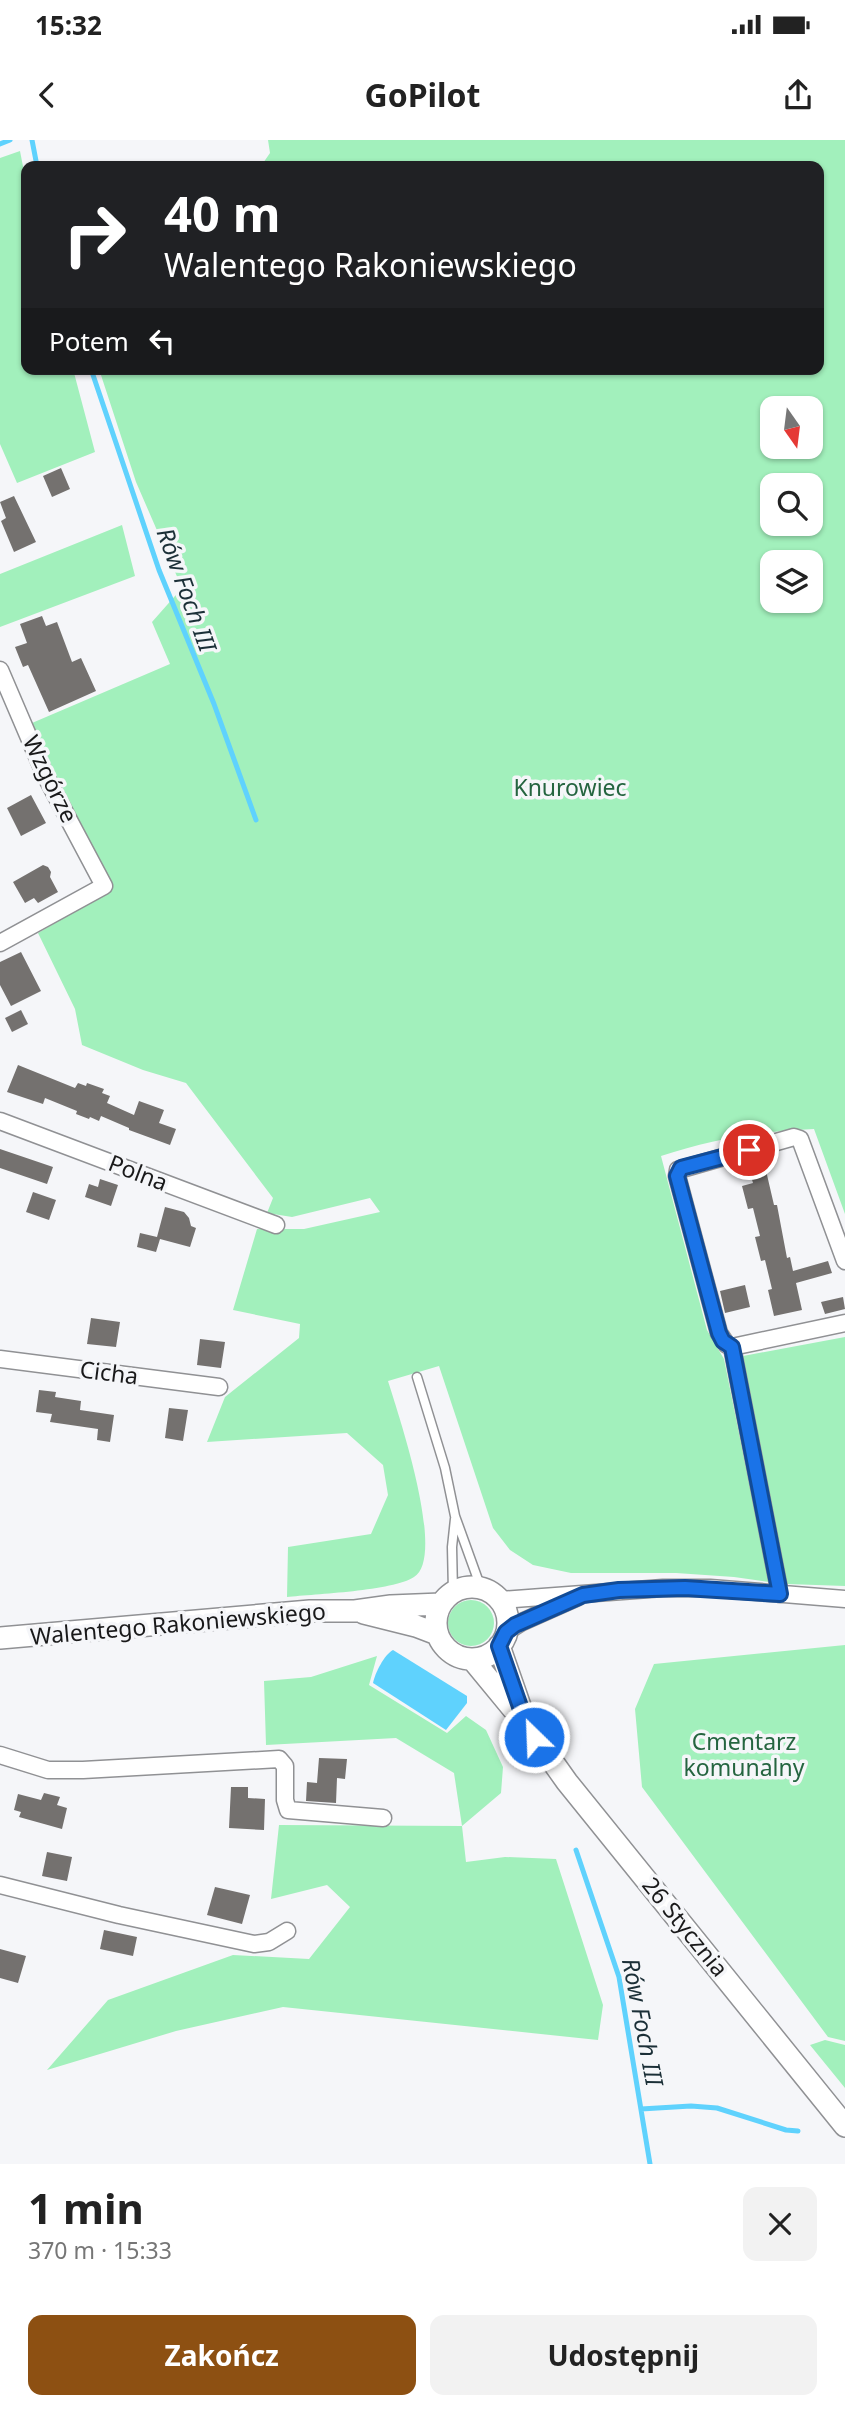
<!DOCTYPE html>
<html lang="pl">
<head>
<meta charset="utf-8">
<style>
	:root { --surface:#fff; --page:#f2f2f2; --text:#222; --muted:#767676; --accent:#8d5012 }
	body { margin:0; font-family:"Noto Sans",sans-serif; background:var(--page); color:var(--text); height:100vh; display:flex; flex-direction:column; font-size:26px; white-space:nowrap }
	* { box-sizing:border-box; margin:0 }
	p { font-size:23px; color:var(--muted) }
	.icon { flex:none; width:38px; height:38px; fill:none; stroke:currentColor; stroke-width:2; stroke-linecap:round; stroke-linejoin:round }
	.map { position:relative; height:2024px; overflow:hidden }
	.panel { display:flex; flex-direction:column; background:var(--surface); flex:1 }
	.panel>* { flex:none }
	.hud { position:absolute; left:21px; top:21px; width:803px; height:214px; border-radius:14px; box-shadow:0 2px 5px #0004; background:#202124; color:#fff; overflow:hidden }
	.needle { width:46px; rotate:166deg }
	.buttons { position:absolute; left:760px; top:256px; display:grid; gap:14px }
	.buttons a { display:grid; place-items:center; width:63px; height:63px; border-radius:14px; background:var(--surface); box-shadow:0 2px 5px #0004; font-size:35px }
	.pin { position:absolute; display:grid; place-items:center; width:60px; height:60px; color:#fff; margin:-30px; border:4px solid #fff; border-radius:50%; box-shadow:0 2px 7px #0007 }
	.me { position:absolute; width:77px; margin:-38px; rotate:336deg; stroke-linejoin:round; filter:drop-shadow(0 0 5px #0008) }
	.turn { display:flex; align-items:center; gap:24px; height:147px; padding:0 28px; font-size:32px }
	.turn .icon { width:91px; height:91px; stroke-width:2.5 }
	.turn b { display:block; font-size:49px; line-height:60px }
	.then { display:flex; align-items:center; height:66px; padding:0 28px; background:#0003; gap:14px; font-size:26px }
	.round { display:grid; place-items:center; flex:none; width:74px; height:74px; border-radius:14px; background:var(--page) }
	.overview { display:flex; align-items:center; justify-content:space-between; height:119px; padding:0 28px }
	h1 { font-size:42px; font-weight:700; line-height:52px }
	.button { display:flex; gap:14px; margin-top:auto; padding:14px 28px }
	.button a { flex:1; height:80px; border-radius:14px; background:var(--accent); color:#fff; font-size:28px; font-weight:700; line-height:80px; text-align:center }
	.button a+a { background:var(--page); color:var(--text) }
	.status { display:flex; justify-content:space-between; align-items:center; height:49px; padding:0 35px; background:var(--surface); direction:ltr }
	.status svg { height:19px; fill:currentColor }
	header { display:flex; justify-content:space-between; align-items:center; height:91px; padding:0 28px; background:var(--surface); font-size:32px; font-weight:700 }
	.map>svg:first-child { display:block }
	.green { fill:#a2f0bc; fill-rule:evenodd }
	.water { fill:#5fd2fd }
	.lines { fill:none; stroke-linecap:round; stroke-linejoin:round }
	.stream { stroke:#5fd2fd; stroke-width:5 }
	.building { fill:#74716f }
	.service-casing { stroke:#909194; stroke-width:11 }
	.minor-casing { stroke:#909194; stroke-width:19 }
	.tertiary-casing { stroke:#909194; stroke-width:24 }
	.service { stroke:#fff; stroke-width:8 }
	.minor { stroke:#fff; stroke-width:16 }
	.tertiary { stroke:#fff; stroke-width:21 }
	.route-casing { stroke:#114b97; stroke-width:18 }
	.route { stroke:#1a73e8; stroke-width:12 }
	.labels { text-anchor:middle; stroke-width:7; stroke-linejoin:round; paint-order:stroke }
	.street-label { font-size:23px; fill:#19191a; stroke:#f5f6f9 }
	.park-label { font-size:23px; fill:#256540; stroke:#f5f6f9 }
	.water-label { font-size:24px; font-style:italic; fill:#1b2f37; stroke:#f5f6f9 }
</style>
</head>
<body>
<div class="status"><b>15:32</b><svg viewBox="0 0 49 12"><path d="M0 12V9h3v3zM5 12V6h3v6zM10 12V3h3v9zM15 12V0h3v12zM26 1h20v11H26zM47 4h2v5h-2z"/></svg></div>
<header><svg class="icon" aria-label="back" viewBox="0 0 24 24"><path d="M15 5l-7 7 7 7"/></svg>GoPilot<svg class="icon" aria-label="share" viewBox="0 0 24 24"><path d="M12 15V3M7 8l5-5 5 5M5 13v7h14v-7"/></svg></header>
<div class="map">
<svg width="845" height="2024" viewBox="0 0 845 2024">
	<rect width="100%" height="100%" fill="#f5f6f9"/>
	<path class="green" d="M268,0H845V1074L814,989C761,991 712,999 661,1016L707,1190L724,1219L769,1442L734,1437L676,1433H571L533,1425L510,1410L493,1388L439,1226L388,1241C398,1273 447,1417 414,1437C393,1451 315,1454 287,1457L288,1407L371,1394L388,1355L383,1325L347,1293L207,1302L225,1257L299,1198L300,1184L233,1170L257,1089H304L380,1072L370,1058L292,1077L267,1073L273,1058L186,943L143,930L82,905L75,869L38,793L111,750L51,629L32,583L170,524L152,482L182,448L136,342L99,229H819V26H261L270,13ZM772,268H810V306H772ZM772,345H810V383H772ZM772,422H810V460H772Z
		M20,11L26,42V229H73L95,312L17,343L0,304V18Z
		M122,385L135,436L0,487V434Z
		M845,1197V1446L787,1444L743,1216Z
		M448 1483a23 23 0 1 1 46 0a23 23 0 1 1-46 0Z
		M845,1505V1901L828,1897L642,1647L635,1569L654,1524Z
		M377,1516L369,1545L447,1593L466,1576L486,1590L503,1627L501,1653L462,1686L466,1722L505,1717L556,1719L603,1865L598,1900L283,1867L176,1891L47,1930L108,1860L233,1815L309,1819L350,1767L327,1745L271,1759L279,1685L462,1686L454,1633L396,1598L266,1605L264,1541L311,1537Z
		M825,1900L845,1905V1948L810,1905Z"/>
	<path class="water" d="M393,1510L467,1556V1563L446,1590L373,1543C375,1533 384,1515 393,1510Z"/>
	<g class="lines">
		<path class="stream" d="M32,0L37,26
			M0,4L10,0
			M91,229L159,430L214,564L256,680
			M576,1710L619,1837L650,2024
			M641,1969L691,1966L717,1968L786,1990L798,1991"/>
	</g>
	<path class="building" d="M61,328L70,349L52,357L43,336Z
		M14,356L36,402L14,412L1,381L6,378L0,362Z
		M42,476L46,486L57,482L72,522L81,518L96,551L49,572L28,525L23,527L15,507L27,503L20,484Z
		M31,655L46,683L21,696L7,668Z
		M43,725L48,727L51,732L50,737L58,752L38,763L34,758L25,763L13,742Z
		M21,812L41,851L11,866L0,845V822Z
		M21,870L28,884L12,892L5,878Z
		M18,925L75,948L78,943L86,946L87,943L104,949L102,953L110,956L107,963L134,975L139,961L164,970L159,983L176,989L170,1005L129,990V988L101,976L99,981L90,977L89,979L76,974L77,971L45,958L43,964L7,952Z
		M0,1009L53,1027L47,1044L0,1028Z
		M764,1022L774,1065H777L787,1118L790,1117L793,1131L828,1121L832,1133L796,1143L802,1170L774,1176L768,1150L772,1149L765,1120L761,1121L755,1097L760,1096L753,1068L748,1069L742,1046L753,1043L748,1026Z
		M100,1039L118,1045L111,1066L85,1057L89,1044L98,1047Z
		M33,1052L56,1060L49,1080L26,1072Z
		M165,1067L184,1072L189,1078L191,1086L196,1088L190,1107L160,1099L156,1112L137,1107L140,1093L157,1097Z
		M745,1145L750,1167L725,1173L720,1151Z
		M843,1157L845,1169L825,1174L821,1162Z
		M91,1178L120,1182L116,1207L87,1204Z
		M200,1199L225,1202L221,1228L197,1225Z
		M39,1250L56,1252L55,1257L81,1261L80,1270L114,1275L110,1302L97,1300L98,1289L50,1282L52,1274L36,1272Z
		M169,1268L188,1270L183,1301L165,1298Z
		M319,1618L347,1619L345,1639L337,1638L336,1663L306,1661L307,1642L317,1643Z
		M231,1647H248V1658L265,1659L264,1690L229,1688Z
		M44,1653L60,1657L57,1665L67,1668L62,1689L19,1677L21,1672L14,1670L18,1654L41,1660Z
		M47,1712L72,1717L67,1741L42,1736Z
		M215,1747L250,1755L242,1784L207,1775Z
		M104,1790L137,1797L133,1816L100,1809Z
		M0,1809L26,1816L18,1843L0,1838Z"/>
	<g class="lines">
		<defs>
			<path id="service" d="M417,1237L445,1328L455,1376L481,1448
				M453,1452L452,1407L455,1379"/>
			<path id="minor" d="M0,530L45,635L104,746L0,803
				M0,981L276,1085
				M845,1121L800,999L794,997L678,1030L677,1036L719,1193L727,1205L732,1207L845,1183
				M732,1207L780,1454
				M0,1219L219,1247
				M500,1460L663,1448H710L845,1459
				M506,1492L522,1482L578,1457
				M0,1615L48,1630H83L279,1619L285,1626V1660L288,1670L383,1678
				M0,1745L119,1775L254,1804L269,1802L287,1791"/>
			<path id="tertiary" d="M436 1483a36 36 0 1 1 72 0a36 36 0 1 1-72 0Z
				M364,1473L416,1486L437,1494
				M0,1498L310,1471H355L391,1466L441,1464
				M499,1506L521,1569
				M472,1519L528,1587L567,1642L845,1986"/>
		</defs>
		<use href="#service" class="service-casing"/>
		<use href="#minor" class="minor-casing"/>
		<use href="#tertiary" class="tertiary-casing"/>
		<use href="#service" class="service"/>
		<use href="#minor" class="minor"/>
		<use href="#tertiary" class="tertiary"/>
	</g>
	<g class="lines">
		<defs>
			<path id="route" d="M534,1597L527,1587L499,1506L506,1492L515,1485L583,1455L619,1450L685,1448L780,1454L732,1207L723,1201L719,1193L677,1036L681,1028L749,1010"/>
		</defs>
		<use href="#route" class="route-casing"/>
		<use href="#route" class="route"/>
	</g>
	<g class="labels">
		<g class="street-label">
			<text transform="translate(50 639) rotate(64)" y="8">Wzgórze</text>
			<text transform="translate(138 1033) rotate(21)" y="8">Polna</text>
			<text transform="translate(109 1233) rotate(7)" y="8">Cicha</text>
			<text transform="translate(178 1484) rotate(-5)" y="8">Walentego Rakoniewskiego</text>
			<text transform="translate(685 1787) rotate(51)" y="8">26 Stycznia</text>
		</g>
		<g class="park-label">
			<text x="570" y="656">Knurowiec</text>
			<text x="744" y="1610">Cmentarz<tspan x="744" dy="26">komunalny</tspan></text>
		</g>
		<g class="water-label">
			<text transform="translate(186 450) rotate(70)" y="8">Rów Foch III</text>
			<text transform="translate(642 1882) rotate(79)" y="8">Rów Foch III</text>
		</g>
	</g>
</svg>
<div class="buttons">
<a><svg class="needle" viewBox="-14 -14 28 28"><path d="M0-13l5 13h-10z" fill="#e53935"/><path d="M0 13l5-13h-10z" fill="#767676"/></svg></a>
<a><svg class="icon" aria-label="search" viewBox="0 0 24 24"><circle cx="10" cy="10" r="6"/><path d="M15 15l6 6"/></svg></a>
<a><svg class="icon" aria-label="layers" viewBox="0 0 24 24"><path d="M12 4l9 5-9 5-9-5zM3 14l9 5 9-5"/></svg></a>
</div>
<div class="pin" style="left:749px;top:1010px;background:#d93025"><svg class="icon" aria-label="arrive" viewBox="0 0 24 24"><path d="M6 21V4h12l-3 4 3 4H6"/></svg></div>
<svg class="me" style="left:534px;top:1597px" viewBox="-20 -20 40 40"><circle r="17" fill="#1a73e8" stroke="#fff" stroke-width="3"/><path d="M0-11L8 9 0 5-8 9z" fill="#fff"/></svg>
<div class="hud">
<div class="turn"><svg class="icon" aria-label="right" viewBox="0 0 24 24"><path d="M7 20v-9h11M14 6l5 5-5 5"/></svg><div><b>40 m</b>Walentego Rakoniewskiego</div></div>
<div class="then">Potem<svg class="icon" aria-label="left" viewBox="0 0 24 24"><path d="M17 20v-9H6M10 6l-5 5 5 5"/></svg></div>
</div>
</div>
<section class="panel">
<div class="overview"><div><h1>1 min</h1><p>370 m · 15:33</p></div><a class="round"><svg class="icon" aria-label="close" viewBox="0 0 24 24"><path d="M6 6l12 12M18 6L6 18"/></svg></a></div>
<div class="button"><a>Zakończ</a><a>Udostępnij</a></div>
</section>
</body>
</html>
